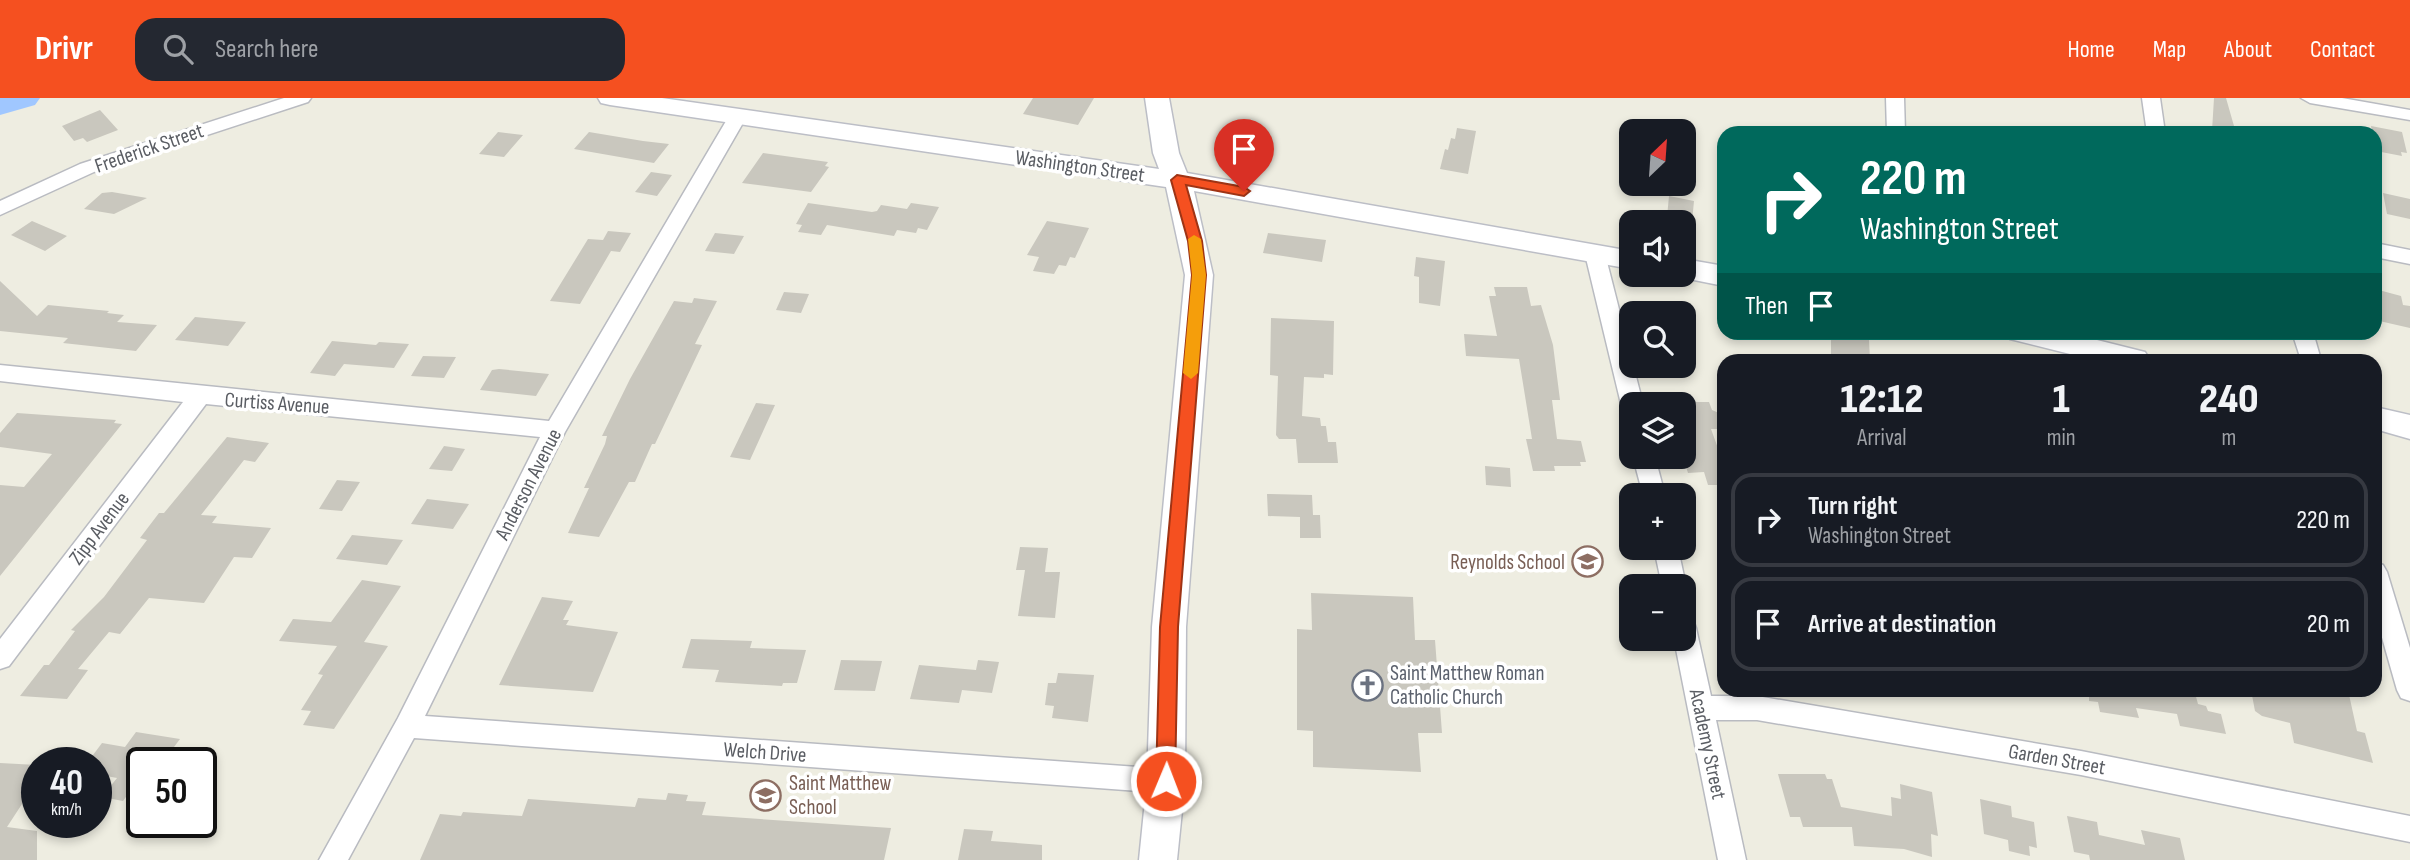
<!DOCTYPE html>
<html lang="en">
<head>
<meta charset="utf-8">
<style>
	:root { --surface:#171b24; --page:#242831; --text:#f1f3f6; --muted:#9ea1a6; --line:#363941; --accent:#f55020 }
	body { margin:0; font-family:"Sofia Sans Condensed",sans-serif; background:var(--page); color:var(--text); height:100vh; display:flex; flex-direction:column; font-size:26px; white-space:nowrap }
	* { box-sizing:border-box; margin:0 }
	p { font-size:23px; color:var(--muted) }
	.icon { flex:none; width:38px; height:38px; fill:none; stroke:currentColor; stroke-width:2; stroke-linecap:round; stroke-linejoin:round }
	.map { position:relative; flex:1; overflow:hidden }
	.panel { position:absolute; left:1717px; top:256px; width:665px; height:343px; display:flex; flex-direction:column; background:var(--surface); border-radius:21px; box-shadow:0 4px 10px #0003 }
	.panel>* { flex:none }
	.hud { position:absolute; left:1717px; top:28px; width:665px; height:214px; border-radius:21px; box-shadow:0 4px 10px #0003; background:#00695c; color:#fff; overflow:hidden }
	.needle { width:46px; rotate:25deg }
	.buttons { position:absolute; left:1619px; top:21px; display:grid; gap:14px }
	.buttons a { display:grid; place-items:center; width:77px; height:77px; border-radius:14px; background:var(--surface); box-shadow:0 4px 10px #0003; font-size:35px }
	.speed { position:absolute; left:21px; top:649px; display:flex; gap:14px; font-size:35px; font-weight:700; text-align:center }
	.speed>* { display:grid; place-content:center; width:91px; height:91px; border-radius:50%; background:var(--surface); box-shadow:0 4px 10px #0003; line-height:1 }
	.speed small { font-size:18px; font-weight:400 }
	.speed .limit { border:4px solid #111; border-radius:10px; background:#fff; color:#111 }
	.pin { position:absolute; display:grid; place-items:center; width:60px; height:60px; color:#fff; margin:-72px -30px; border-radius:50% 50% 50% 0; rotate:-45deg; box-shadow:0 0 7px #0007 }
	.pin .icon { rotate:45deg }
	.me { position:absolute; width:77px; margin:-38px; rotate:1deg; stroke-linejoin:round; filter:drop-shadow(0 0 5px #0008) }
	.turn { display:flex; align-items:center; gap:24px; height:147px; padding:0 28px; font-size:32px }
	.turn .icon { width:91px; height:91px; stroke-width:2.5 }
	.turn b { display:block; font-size:49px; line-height:60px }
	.then { display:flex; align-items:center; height:66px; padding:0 28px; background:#0003; gap:14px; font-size:26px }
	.eta { display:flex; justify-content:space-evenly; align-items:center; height:119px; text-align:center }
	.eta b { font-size:42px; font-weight:800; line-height:49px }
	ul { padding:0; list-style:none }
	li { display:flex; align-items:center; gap:21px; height:94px; margin:0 14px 10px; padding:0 14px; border:4px solid var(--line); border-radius:21px }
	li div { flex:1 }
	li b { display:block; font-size:26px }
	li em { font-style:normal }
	header { display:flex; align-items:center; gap:42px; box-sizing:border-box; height:98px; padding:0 35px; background:var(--accent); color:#fff }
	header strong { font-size:33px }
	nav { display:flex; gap:38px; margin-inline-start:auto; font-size:24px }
	.search { width:490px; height:63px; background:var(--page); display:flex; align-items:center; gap:18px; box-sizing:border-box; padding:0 24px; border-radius:21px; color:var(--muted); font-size:26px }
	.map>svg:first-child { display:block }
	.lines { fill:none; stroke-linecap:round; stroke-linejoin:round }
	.river { fill:#a0c7ff; fill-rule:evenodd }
	.building { fill:#c9c7be }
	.minor-casing { stroke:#b9bbc1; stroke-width:3 }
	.secondary-casing { stroke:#bcbec6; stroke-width:3 }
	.minor { fill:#fff; fill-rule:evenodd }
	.secondary { fill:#fff; fill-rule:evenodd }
	.route { fill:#f55020; stroke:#9f3415; stroke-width:2 }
	.slow { fill:#f59e0b }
	.labels { text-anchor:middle; stroke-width:7; stroke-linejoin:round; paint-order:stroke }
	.street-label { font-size:21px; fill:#5a5d63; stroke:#fff }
	.education-label { font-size:21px; fill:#785e54; stroke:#fff; text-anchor:end }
	.worship-label { font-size:21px; fill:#5b616d; stroke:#fff; text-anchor:start }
</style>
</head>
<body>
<header>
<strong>Drivr</strong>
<div class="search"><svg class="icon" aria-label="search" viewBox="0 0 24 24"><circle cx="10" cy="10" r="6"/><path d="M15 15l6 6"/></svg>Search here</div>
<nav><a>Home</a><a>Map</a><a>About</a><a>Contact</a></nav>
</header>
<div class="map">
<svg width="2410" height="762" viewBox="0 0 2410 762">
	<rect width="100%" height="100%" fill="#eeede1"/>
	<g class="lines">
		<path class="river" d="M0,0H40L35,7L0,17Z"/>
	</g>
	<path class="building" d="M1033,0H1094L1078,27L1023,16Z
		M2214,0H2226L2236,35L2212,33Z
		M100,12L118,32L87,44L83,40L74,43L62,28Z
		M2371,28L2402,34L2407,55L2401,54L2402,58L2376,53Z
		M1457,30L1476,33L1468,76L1440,71L1445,51L1448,52L1451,40L1455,41Z
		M498,34L523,37L504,59L479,56Z
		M589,34L643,43L669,46L654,65L574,51Z
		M1239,39L1262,43L1255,66L1224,62L1231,42L1238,43Z
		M763,55L828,64L825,68L829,69L811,94L742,85Z
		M651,74L672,77L657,98L635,94Z
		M112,94L147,100L114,116L84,111L102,95Z
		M2383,95L2410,101V121L2387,116Z
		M1669,98L1694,103L1692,124L1667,119Z
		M808,105L872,114L877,113L881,107L907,111L911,105L939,109L927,132L918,130L916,135L897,132L894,138L827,127L821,137L798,134L802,127L796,126Z
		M32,123L67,138L45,153L11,137Z
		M1047,123L1089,130L1075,160L1070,159L1066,168L1059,167L1054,176L1033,173L1039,159L1027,157Z
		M608,133L631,135L620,154L611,153L580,206L550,203L588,141L603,142Z
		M715,135L744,138L734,156L705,153Z
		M1268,135L1326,142L1322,164L1263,155Z
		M1416,159L1445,163L1440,208L1419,205V179L1414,178Z
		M0,183L37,218L48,207L109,213L107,215L124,217L117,224L157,227L136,253L63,245L68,240L0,233Z
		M1494,189H1527L1531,208L1541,207L1553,247L1560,302H1552L1557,341L1581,343L1586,364H1580L1581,368H1554L1555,373H1533L1526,341H1532L1519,261L1466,258L1464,236L1497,238L1489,198H1496Z
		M2375,191L2401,198L2403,207L2410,208V230L2375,222Z
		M784,194L809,196L801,215L776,212Z
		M694,200L717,203L695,246L702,247L655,346H652L635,384H629L599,439L568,435L589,390H584L605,346L607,338H602L630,281L674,203L692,205Z
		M195,219L246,224L228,248L175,242Z
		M1271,220L1334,223L1333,277L1324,276V280L1304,279L1302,318L1320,320L1321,328H1326L1328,344H1336L1338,365H1298L1296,341H1279L1276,337L1278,278L1270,277Z
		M1831,235L1869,242L1870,262H1831Z
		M332,243L376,247L379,244L409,246L394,270L344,266L335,278L310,275Z
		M423,258L456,259L444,280L411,278Z
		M499,271L549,276L536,298L480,292L492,272Z
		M1684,304H1709L1712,312L1719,315L1724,331H1711L1724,367V387H1708L1704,374L1688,375L1683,359L1684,351H1691L1684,325Z
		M756,305L775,307L750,362L730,359Z
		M17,315L116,322L114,325L122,326L0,478V387L24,389L52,356L0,349V335Z
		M227,339L269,345L255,364L244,362L201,417L217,418L212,425L271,430L252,460L234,459L204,505L149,500L120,536L109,534L78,571L88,572L67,601L20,598L44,567H49L75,533L71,532L104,499L147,442L140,440L159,415H164Z
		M444,348L465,351L452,373L429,371Z
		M1485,368L1510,370L1511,389L1486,387Z
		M337,382L360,384L342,413L319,411Z
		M1267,396L1312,397L1313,417H1320L1321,440H1300V419L1268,418Z
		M427,401L469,406L453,431L411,426Z
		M352,437L403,442L387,467L336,461Z
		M1020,449L1048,450L1045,474H1060L1055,520L1018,518L1025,472H1016Z
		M362,482L401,488L364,544L388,548L334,631L303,627L311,613L301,612L323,577L318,576L337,548L279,543L293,521L331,524Z
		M1311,495L1413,499L1415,542H1435L1442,635H1418L1421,674L1313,669V633L1297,632V531L1312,532Z
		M542,499L573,503L563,522H569L566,527L618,534L593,594L499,587Z
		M691,541L752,543L750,550L806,552L797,585H783L782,588L715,584L719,572L682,570Z
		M841,562L882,563L875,593L834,592Z
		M978,562L999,564L992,595L962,592L959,605L910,601L919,567L976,572Z
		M1058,575L1094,577L1088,624L1052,620L1054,608L1045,607L1048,585H1056Z
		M2089,592H2176L2195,595L2198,606L2206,608L2208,613L2221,616L2226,636L2180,628L2177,616L2136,610L2139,620L2100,614L2098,604L2089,603Z
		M2251,592H2348L2357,633L2365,635L2373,665L2294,645L2290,625L2262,618L2255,613Z
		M136,634L180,641L162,665H142V677L123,703L102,699L117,680L96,676V665H87L102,645L125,649Z
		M0,665L37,667V683L7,729L37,733V762H0Z
		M1778,676H1825L1827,681H1832L1841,709L1892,718L1891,699L1901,701L1900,686L1932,694L1938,738L1931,736L1932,759L1904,751L1854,748L1852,729H1803L1800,719H1790Z
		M668,695L688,697L686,703L706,704L702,717L891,730L884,762H420L440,716L461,718L463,714L522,718L528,701L635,709L638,700L666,702Z
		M1980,701L2011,708L2012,719L2034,724L2037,750L2029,748L2030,758L2009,753L2008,742L1984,736Z
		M2067,718L2097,724L2099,737L2145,747L2141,732L2180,740L2185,762H2090L2089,757L2074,754Z
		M964,731L993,733L991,743L1042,747V762H958Z"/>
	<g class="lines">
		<defs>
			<path id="minor" d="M284,0H311L308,4L94,74L0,117V103L80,66Z
				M1886,0H1904L1905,35H1887Z
				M2142,0H2160L2165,35H2147Z
				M2301,0H2342L2410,12V22L2310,5Z
				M738,12L747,18L565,334L425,618L1166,671L1175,674L1179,683L1175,692L1166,695L414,640L348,762H319L398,620L540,339L206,306L9,568L0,571V541L183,304L0,283V267L549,323L729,18Z
				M2375,145L2410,152V166L2375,159Z
				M1595,149L1605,156L1643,306H1631V314L1624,312L1621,306L1585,156Z
				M2292,234H2313L2321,262H2301Z
				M1633,359H1655L1665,397H1643Z
				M1654,450H1678L1686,488L1684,493V488H1662Z
				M2375,464L2383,467L2387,474L2410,550V603L2401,600L2397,592L2375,515Z
				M1684,519L1693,522L1696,530L1711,598H1757L2081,653L2410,718V744L2081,677L1757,622H1716L1746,762H1718L1674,541H1684Z"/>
			<path id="secondary" d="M598,0H662L1159,71L1153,55L1145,0H1169L1179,55L1187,75L1631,153V171L1194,93L1213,177L1186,529L1185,683L1177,762H1139L1147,683L1152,529L1185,177L1166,89L610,7L601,5Z
				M1684,161L1724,168V188L1674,178L1684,177Z
				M2006,234H2065L2145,254L2150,262H2094L2010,241Z
				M2375,309L2410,317V341L2375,331Z"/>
		</defs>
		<use href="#minor" class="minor-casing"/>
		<use href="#secondary" class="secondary-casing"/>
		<use href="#minor" class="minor"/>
		<use href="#secondary" class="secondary"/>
	</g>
	<path class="route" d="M1177,77L1244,89L1250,93L1244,98L1186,87L1202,143L1206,177L1178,529L1175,683L1172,689L1166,692L1159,689L1156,683L1160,529L1192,177L1188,143L1171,82Z"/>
	<path class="slow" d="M1194,137L1201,141L1206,177L1198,275L1191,281L1183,275L1192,177L1188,141Z"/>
	<defs>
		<symbol id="school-ring" viewBox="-11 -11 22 22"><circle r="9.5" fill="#fff" stroke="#8d6e63" stroke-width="1.5"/><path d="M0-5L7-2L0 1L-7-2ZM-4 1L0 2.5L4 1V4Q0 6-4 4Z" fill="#8d6e63"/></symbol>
		<symbol id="church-ring" viewBox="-11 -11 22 22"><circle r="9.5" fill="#fff" stroke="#6b7280" stroke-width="1.5"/><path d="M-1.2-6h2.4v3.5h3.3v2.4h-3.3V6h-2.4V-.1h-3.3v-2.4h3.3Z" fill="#6b7280"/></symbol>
	</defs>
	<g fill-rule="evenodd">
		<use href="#school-ring" x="1570" y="446" width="35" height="35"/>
		<use href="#church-ring" x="1350" y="570" width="35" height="35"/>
		<use href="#school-ring" x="748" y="680" width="35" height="35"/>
	</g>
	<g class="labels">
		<g class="street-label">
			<text transform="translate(149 50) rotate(-19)" y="7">Frederick Street</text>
			<text transform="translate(1080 68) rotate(8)" y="7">Washington Street</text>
			<text transform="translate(277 305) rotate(4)" y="7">Curtiss Avenue</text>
			<text transform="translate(528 386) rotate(-63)" y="7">Anderson Avenue</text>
			<text transform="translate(99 430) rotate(-53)" y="7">Zipp Avenue</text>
			<text transform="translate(1708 646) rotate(78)" y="7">Academy Street</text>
			<text transform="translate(765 654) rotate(4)" y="7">Welch Drive</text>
			<text transform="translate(2057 661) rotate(10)" y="7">Garden Street</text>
		</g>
		<g class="education-label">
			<text x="1565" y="471">Reynolds School</text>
			<text x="789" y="692" text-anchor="start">Saint Matthew<tspan x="789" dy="24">School</tspan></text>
		</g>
		<g class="worship-label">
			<text x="1390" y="582">Saint Matthew Roman<tspan x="1390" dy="24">Catholic Church</tspan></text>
		</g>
	</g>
</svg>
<div class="buttons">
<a><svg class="needle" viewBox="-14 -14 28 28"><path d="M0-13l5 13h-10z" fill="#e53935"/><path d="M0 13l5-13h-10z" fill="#9ea1a6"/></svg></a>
<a><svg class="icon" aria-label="sound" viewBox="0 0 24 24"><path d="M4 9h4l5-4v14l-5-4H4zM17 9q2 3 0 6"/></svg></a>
<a><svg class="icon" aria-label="search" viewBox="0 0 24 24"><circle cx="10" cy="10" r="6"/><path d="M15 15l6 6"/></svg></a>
<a><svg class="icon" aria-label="layers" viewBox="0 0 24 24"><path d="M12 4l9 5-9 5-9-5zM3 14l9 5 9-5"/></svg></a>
<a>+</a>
<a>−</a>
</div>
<div class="speed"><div>40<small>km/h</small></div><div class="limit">50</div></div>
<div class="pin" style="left:1244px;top:93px;background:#d93025"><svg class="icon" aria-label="arrive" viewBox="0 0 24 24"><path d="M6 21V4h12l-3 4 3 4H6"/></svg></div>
<svg class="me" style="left:1166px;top:683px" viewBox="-20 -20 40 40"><circle r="17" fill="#f55020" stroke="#fff" stroke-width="3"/><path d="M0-11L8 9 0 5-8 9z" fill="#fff"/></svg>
<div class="hud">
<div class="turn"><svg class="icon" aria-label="right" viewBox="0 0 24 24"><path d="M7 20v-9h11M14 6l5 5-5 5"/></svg><div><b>220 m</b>Washington Street</div></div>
<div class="then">Then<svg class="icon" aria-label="arrive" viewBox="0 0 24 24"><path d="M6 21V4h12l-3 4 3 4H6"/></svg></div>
</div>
<section class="panel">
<div class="eta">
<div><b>12:12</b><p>Arrival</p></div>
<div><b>1</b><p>min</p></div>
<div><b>240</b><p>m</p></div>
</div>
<ul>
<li><svg class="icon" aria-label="right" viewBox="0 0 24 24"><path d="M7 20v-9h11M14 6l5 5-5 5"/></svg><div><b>Turn right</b><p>Washington Street</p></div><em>220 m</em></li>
<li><svg class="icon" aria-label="arrive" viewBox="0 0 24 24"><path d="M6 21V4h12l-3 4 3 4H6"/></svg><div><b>Arrive at destination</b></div><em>20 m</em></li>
</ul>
</section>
</div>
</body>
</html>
